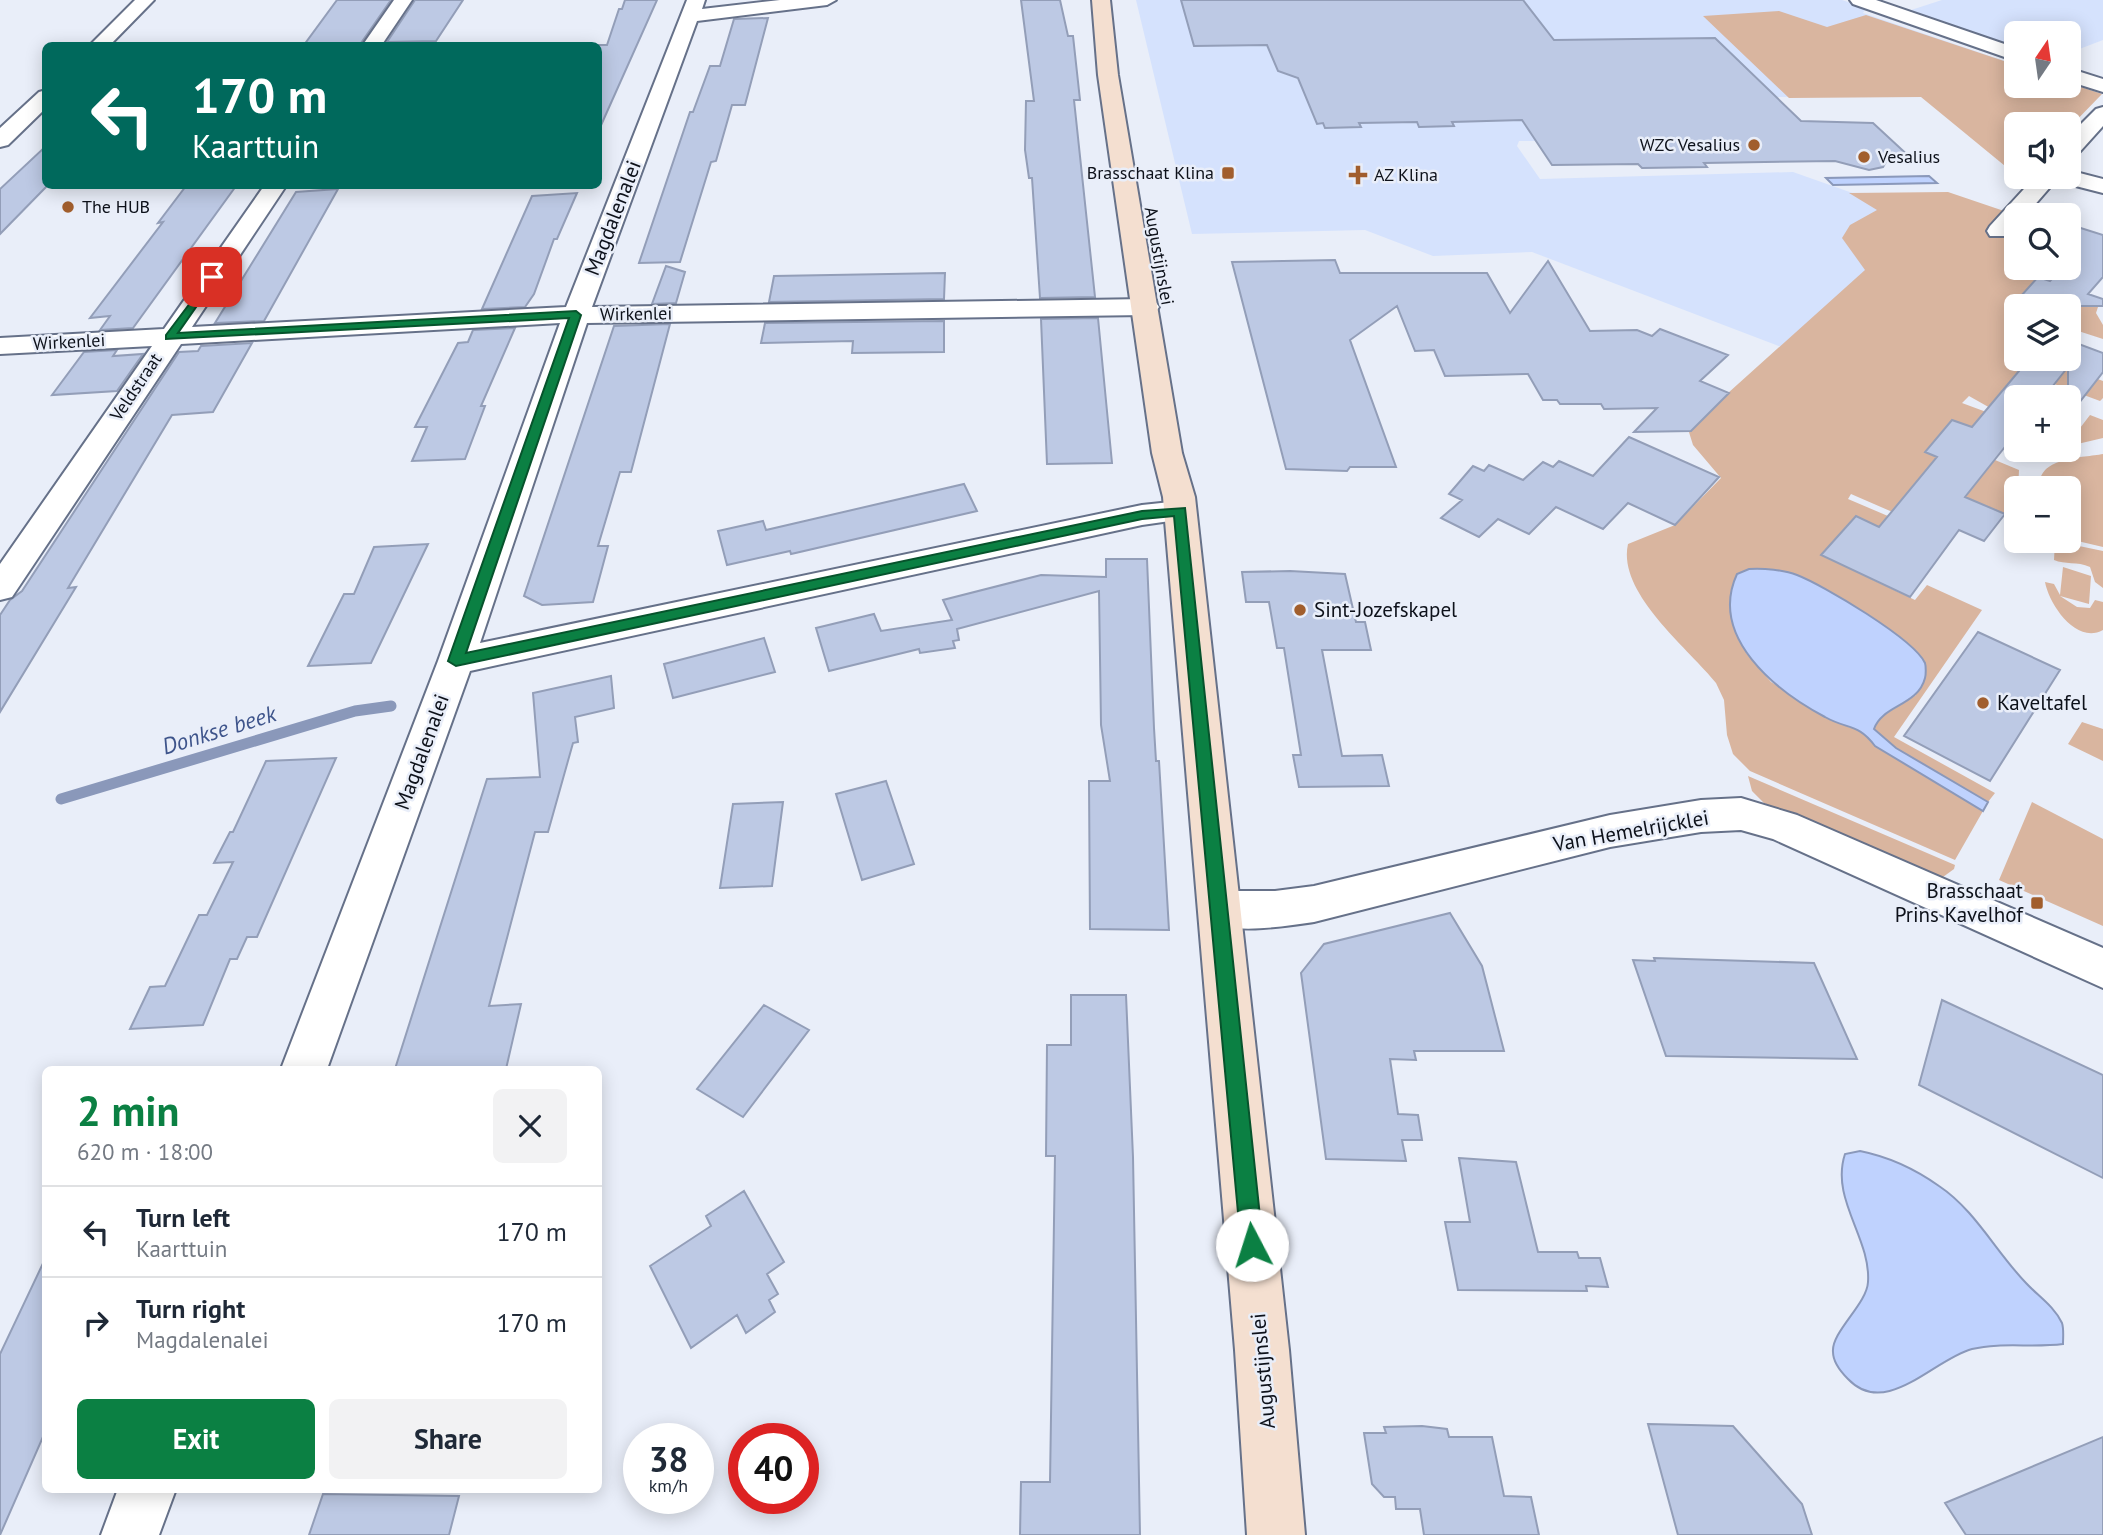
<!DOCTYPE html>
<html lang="en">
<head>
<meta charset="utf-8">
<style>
	:root { --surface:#fff; --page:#f2f2f3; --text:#1f2937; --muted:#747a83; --line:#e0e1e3; --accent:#0b8043 }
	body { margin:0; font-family:"PT Sans",sans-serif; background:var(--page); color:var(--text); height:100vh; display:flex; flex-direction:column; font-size:26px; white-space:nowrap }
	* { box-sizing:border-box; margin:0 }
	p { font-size:23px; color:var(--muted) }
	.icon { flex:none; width:38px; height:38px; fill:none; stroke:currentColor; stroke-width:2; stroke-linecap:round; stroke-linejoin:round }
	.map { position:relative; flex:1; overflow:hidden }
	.details { position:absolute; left:42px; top:1066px; width:560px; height:427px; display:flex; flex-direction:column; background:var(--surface); border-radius:10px; box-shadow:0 4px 18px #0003 }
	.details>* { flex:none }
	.top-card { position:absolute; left:42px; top:42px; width:560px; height:147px; border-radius:10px; box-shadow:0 4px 18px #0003; background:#00695c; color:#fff; overflow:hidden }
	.needle { width:46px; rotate:13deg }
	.fabs { position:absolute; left:2004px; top:21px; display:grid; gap:14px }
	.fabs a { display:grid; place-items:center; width:77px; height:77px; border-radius:10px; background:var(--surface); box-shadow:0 4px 18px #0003; font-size:35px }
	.speed { position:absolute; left:623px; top:1423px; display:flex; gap:14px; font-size:35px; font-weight:700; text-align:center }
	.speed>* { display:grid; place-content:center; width:91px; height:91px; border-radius:50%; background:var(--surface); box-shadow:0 4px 18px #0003; line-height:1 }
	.speed small { font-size:18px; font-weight:400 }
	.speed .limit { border:10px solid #d22; background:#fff; color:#111 }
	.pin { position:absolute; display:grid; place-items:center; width:60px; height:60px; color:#fff; margin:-30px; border-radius:14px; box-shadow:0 4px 10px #0006 }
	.me { position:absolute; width:77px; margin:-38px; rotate:355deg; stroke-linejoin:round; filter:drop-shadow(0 0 5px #0008) }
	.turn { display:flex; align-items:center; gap:24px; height:147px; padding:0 35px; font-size:32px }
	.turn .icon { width:91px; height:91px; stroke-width:2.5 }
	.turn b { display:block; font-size:49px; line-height:60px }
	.round { display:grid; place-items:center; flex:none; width:74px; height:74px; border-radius:10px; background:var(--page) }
	.summary { display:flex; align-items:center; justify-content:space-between; height:119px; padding:0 35px }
	h1 { font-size:42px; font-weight:700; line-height:52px; color:var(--accent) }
	.cta { display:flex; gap:14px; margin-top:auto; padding:14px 35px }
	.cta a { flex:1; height:80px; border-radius:10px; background:var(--accent); color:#fff; font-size:28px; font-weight:700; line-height:80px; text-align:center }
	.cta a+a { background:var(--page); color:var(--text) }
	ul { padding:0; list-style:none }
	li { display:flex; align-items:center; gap:21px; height:91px; padding:0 35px; border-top:2px solid var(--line) }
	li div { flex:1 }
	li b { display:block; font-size:26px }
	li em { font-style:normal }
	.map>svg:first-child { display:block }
	.built { fill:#d5e2fd }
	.green { fill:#d9b59f }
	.water { fill:#bfd2fe; stroke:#8a98ba; stroke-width:2 }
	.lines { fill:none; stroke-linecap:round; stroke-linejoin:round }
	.stream { stroke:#8a98ba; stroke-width:11 }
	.building { fill:#bdc9e4; stroke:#939eb8; stroke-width:2 }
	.street-casing { stroke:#667189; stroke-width:4 }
	.secondary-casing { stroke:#667189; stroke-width:4 }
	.street { fill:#fff; fill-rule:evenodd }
	.secondary { fill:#f4dfd0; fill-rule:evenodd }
	.route { fill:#0b8043; stroke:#07532c; stroke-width:2 }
	.poi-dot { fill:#a15e2d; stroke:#e9eef9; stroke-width:2.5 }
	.labels { text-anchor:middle; stroke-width:5; stroke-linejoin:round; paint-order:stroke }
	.far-poi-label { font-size:18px; fill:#0d111a; stroke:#e9eef9; text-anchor:start }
	.far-street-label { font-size:18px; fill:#0d111a; stroke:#e9eef9 }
	.street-label { font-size:21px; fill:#0d111a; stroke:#e9eef9 }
	.poi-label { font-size:21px; fill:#0d111a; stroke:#e9eef9; text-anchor:start }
	.water-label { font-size:23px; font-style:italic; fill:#3e548b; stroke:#e9eef9 }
</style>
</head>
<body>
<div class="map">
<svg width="2103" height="1535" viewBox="0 0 2103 1535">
	<rect width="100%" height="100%" fill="#e9eef9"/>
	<path class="built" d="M1136,0H1842L1866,8L1863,13L2016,65V86H2068L2069,83L2101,94L1660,98L1540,141H1519L1517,146L1540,179L1793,172L1926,219L1797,353L1532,252L1433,256L1365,230L1192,234Z
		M1942,0H2103V40L2069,53L2068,33H2016V50L1908,11Z"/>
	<path class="green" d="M1779,11L1827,27L1866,15L2016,65V86H2068L2069,83L2102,94L2069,128L2068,124H2016V175L1921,97L1789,98L1703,16Z
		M1948,192L2004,211L1992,225L2016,233V268H2068L2103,257L2100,280H2091L2017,302L2030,306H2016L2015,314L2016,359H2049L2095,375V378L2103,381V398L2100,401L2019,371L1992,409L1969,396L1962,403L2016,423V439L2009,442L1952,420L1926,452L1982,475L1995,460L2019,470L2016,531L2009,528L2015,518L1920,478L1950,537L1851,494L1848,499L1949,542L1940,554L1856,517L1821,555L1915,600L1927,585L1982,610L1894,737L1995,793L1988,802L1896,748L1874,729L1878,719L1916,695L1910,645L1844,600L1746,653L1771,682L1848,727L1863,730L1875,746L1983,811L1955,860L1750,771L1733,754L1727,735L1724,700L1716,683C1687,647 1617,593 1628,544L1675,525L1721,478L1693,445L1688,429L1865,270L1842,238L1850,225L1877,210L1849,193Z
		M2084,299L2099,304L2096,313L2103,325V339L2069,328V317Z
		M2090,415L2103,420V438L2069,446V429L2077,432Z
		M2103,454V547L2069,539L2068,488H2040C2036,457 2082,458 2103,454Z
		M2055,541L2103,551V588L2095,582L2090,567C2077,561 2065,565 2054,560Z
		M2063,567L2091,576L2089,604L2060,596L2077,607L2090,608L2095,600L2103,602V630C2076,645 2049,604 2045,582L2054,584L2060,595Z
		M2082,722L2103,729V761L2068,744Z
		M1748,776L1955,865L1954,869L1943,877L1919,874L1764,803L1752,791Z
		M2032,802L2103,839V926L1999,880Z"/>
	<path class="water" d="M1929,176L1937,183L1833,185L1826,178Z
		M1749,569C1764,568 1784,570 1797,575C1823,585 1914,639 1925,663C1926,666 1926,675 1925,678C1918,706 1882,705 1874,729L1896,748L1988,802L1983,811L1875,746C1858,723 1848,730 1825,717C1776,691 1708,637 1737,574Z
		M1860,1151C1890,1157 1915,1169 1939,1186C1975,1210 1996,1252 2026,1283C2038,1296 2054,1306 2062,1323C2064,1329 2063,1338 2063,1344C2033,1348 2001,1342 1972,1349C1934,1359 1886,1419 1848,1379C1841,1372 1833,1363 1833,1352C1831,1332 1867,1304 1868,1282C1871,1238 1830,1199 1845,1154Z"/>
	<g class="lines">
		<path class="stream" d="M61,799L355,711L391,706"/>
	</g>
	<path class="building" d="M337,0H391L361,43L304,45Z
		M415,0H463L436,41L387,42Z
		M625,0H657L598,132V45H607L619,9H622Z
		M1021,0H1060L1068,36H1073L1080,100H1074L1095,297L1040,298L1032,178H1029L1025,150L1026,101H1034Z
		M1181,0H1523L1554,40L1715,38L1801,121L1873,123L1913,160H1887L1883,167L1869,170L1835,161L1704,163L1707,167L1642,168L1638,164L1552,165L1522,120L1452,122L1454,126L1419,127L1417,122L1359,123L1361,127L1325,128L1323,123L1317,124L1298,78L1278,71L1267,45L1194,46Z
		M768,18L745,105H732L716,161L711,162L680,262L639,263L690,112H693L710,66H720L734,19Z
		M46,146V187L0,234V189Z
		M186,186H236L133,328L100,330L110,316L90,318L163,222L158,223Z
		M338,189L264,321L215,323L296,192Z
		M577,193L557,239H554L534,294L525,307L482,309L532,196Z
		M2068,224L2103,235V277L2088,294L2103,299V306H2012L2038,277L2050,281L2062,268H2068Z
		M1335,260L1340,273H1487L1510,313L1548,261L1590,331L1637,330L1652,336L1660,329L1728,355L1700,381L1729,393L1691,431L1634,432L1657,408L1604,409L1601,404H1560L1557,400H1543L1528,374L1445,376L1434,350L1415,351L1397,306L1350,340L1396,467H1350L1347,471L1286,469L1232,262Z
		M666,266L685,272L676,303L652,304Z
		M945,273L944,299L769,302L774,276Z
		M1098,318L1112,463L1047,464L1041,319Z
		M944,321V352L852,353L853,341L761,343L765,323Z
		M670,324L631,472H620L598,546H608L593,602L542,605L524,596L614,326Z
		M515,328L481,406H485L465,459L412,461L427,427H415L458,343L468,342L473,330Z
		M2068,340L2103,353V372L2068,417V367L2044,397H2016V433L1965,497L2005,514L1984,541L1959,530L1910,597L1821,555L1856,516L1879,527L1937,457L1925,452L1952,420L1972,427L2029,359H2068Z
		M252,343L213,412L172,415L68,588L76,587L0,712V615L10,600L22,591L179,352L198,351L201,346Z
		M117,350L113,356L143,354L117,391L52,395L84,352Z
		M1629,437L1719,477L1675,525L1628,503L1603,529L1556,507L1529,534L1498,519L1479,537L1441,518L1462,500L1449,494L1473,466L1484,471L1489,465L1523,480L1543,462L1553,467L1559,461L1593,476Z
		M964,484L977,511L791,554L790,551L727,565L718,531L763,521L766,530Z
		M428,544L371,663L308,666L344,594H354L374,547Z
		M1106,559H1147L1154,728L1156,761H1159L1169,930L1090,929L1089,781H1110L1101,725L1099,591L957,629L959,640L953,641L955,648L920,653L919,649L829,671L816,628L874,614L881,631L952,620L943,600L1041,575L1106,577Z
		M1290,571L1345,574L1356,622H1365L1371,650H1322L1342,756L1382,755L1389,786L1299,787L1293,755H1301L1284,648H1277L1269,602H1246L1242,572Z
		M1978,632L2060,670L1990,781L1904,736Z
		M764,638L775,672L673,698L664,664Z
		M611,676L614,708L575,717L578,742L573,743L548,832H535L489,1006L521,1004L506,1069H395L487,779L540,777L533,693Z
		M336,758L257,937H247L237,959H230L203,1025L130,1029L150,987L165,986L199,915H207L233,862L214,863L230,832H233L266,761Z
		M886,781L914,864L862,880L836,794Z
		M783,802L772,886L720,888L733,804Z
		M1450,913L1482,966L1504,1051H1414L1416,1060L1390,1059L1398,1114L1418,1115L1422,1140H1402L1406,1161L1326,1159L1301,973L1324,944Z
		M1654,958L1814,963L1857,1059L1666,1056L1633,960L1655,961Z
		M1071,995H1126L1133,1157L1140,1535H1020L1021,1482H1050L1055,1156H1046L1047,1045H1071Z
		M1942,1000L2103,1075V1178L1919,1085Z
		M764,1005L809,1030L743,1117L697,1089Z
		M1459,1158L1516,1162L1538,1252H1577L1579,1258H1600L1608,1287L1586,1286L1587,1291L1458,1290L1445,1222H1470Z
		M744,1191L784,1262L767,1274L778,1294L769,1300L775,1312L746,1333L737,1315L691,1348L650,1266L711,1226L706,1216Z
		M46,1257V1430L0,1535V1354Z
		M1648,1424L1733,1426L1802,1504L1812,1535H1678Z
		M1422,1426L1447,1429L1449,1437H1492L1504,1496L1531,1497L1539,1535H1424L1420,1509H1396L1395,1497H1384L1372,1484L1364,1433H1386L1384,1427Z
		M2103,1437V1535H1966L1945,1503Z
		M323,1494L459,1496L449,1535H309Z"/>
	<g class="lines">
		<defs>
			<path id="street" d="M135,0H154L109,46H89Z
				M394,0H412L381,46H362Z
				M687,0H705L702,9L780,0H836L827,5L697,21L592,307L1146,299L1155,301L1159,307L1155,313L1146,315L587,323L480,643L1142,505L1180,501L1191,504L1196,511L1191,518L1142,525L470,671L327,1069H281L438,661L560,323L181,344L12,597L0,600V564L152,346L0,354V338L164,329L264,186H286L192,327L566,307Z
				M1850,0H1876L2016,48V61L1853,4Z
				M2068,68L2103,79V92L2068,81Z
				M46,90V108L8,145L0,147V128L39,92Z
				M2103,107V126L2076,156L2068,157V137L2096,109Z
				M2068,170L2103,179V193L2060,182L2058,178L2026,215H2016V226L2008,236H1990L1987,231L1990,226L2035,177H2068Z
				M1741,798L1797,815L2103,948V988L1773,839L1741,830L1701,832L1610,847L1314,922C1279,927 1238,934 1204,922L1198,909L1204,896L1219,891H1275L1314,886L1610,815L1701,800Z
				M118,1489H176L159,1535H101Z"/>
			<path id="secondary" d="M1092,0H1110L1118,75L1182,453L1195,497L1289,1350L1305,1535H1247L1235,1350L1163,497L1152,453L1098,75Z"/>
		</defs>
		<use href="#street" class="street-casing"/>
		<use href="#secondary" class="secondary-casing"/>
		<use href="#street" class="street"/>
		<use href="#secondary" class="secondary"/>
	</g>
	<path class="route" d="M212,274L217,277L178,333L576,311L581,315L466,653L1142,511L1185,508L1263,1245L1259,1253L1252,1256L1244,1253L1241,1245L1174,516L1142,519L456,666L448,661L569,318L166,339V335Z"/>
	<g class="poi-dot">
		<circle cx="1754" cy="145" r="7"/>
		<circle cx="1864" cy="157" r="7"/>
		<rect x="1221" y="166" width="14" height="14" rx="3.5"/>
		<path d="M1354.5 164.5h7v7h7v7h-7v7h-7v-7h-7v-7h7z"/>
		<circle cx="68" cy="207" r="7"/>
		<circle cx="1300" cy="610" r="7"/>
		<circle cx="1983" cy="703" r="7"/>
		<rect x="2030" y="896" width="14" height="14" rx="3.5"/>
	</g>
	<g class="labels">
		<g class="far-poi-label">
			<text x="1740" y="151" text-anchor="end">WZC Vesalius</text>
			<text x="1878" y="163">Vesalius</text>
			<text x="1214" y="179" text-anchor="end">Brasschaat Klina</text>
			<text x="1374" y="181">AZ Klina</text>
			<text x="82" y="213">The HUB</text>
		</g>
		<g class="far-street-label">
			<text transform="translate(1159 256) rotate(80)" y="6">Augustijnslei</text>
			<text transform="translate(636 314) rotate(-1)" y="6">Wirkenlei</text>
			<text transform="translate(69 342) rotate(-3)" y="6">Wirkenlei</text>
			<text transform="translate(136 387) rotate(-56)" y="6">Veldstraat</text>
		</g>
		<g class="street-label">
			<text transform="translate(613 218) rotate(-69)" y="7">Magdalenalei</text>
			<text transform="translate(422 752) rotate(-70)" y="7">Magdalenalei</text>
			<text transform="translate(1631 831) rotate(-10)" y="7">Van Hemelrijcklei</text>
			<text transform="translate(1263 1371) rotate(-95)" y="7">Augustijnslei</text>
		</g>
		<g class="poi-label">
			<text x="1314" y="617">Sint-Jozefskapel</text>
			<text x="1997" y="710">Kaveltafel</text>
			<text x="2023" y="898" text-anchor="end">Brasschaat<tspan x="2023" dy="24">Prins Kavelhof</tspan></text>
		</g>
		<g class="water-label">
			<text transform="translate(219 730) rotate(-17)" y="8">Donkse beek</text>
		</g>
	</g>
</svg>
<div class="fabs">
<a><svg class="needle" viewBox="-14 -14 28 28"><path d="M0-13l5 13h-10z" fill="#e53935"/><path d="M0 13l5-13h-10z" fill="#747a83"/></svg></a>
<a><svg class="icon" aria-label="sound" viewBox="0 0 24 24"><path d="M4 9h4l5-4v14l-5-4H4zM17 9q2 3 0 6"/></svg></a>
<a><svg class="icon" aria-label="search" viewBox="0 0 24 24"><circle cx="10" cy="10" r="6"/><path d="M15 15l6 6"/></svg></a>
<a><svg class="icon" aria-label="layers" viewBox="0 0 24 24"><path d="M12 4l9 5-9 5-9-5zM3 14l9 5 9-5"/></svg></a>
<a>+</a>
<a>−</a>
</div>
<div class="speed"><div>38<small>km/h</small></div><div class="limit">40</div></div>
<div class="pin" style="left:212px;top:277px;background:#d93025"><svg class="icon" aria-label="arrive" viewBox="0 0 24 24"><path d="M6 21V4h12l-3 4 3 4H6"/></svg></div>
<svg class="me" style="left:1252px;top:1245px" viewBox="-20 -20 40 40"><circle r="19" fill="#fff"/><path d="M0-13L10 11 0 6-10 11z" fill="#0b8043"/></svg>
<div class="top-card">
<div class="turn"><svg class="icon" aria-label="left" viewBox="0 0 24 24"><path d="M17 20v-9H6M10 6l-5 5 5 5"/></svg><div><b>170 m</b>Kaarttuin</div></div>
</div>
<section class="details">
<div class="summary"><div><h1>2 min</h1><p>620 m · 18:00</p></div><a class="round"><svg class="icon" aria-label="close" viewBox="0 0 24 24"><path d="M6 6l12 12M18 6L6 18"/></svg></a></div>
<ul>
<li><svg class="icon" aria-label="left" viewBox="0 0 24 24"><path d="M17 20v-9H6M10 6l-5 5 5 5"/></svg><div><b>Turn left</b><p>Kaarttuin</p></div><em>170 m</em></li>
<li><svg class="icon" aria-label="right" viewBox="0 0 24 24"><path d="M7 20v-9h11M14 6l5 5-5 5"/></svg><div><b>Turn right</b><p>Magdalenalei</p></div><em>170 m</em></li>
</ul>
<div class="cta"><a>Exit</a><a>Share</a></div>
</section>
</div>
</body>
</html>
